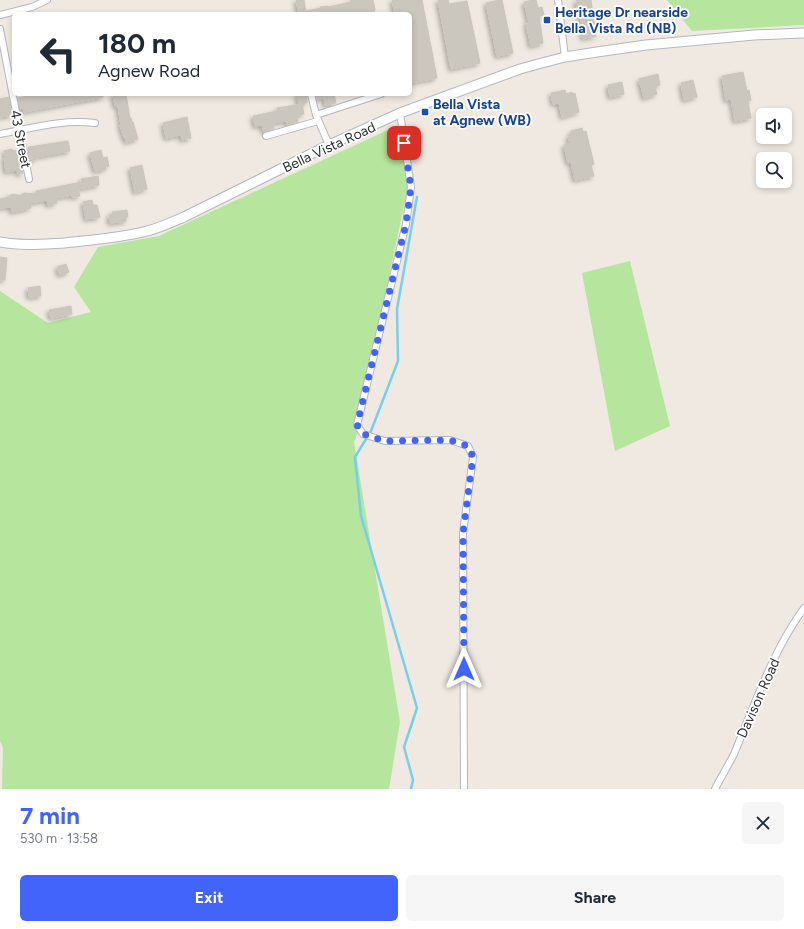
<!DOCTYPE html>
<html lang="en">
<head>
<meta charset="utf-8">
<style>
	:root { --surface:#fff; --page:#f6f6f7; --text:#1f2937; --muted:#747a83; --accent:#4264fb }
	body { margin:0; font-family:Figtree,sans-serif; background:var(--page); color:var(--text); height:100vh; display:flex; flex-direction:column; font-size:15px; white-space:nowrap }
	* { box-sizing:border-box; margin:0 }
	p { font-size:13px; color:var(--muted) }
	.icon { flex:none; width:22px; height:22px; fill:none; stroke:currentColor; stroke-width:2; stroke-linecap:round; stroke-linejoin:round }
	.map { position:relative; height:789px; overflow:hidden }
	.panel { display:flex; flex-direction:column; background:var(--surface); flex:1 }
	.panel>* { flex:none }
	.hud { position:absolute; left:12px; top:12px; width:400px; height:84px; border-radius:6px; box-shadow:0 2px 6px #0003; background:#fff; color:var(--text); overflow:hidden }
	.controls { position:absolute; left:756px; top:108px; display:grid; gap:8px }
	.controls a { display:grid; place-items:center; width:36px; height:36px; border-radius:6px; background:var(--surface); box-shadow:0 2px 6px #0003; font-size:20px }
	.pin { position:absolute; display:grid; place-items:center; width:34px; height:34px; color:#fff; margin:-17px; border-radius:8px; box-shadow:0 2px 6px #0006 }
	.me { position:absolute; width:44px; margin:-22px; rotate:0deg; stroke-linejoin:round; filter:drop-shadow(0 0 3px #0008) }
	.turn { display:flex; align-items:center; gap:14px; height:84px; padding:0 20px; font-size:18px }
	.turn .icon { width:52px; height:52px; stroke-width:2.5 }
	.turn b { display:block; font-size:28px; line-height:34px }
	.round { display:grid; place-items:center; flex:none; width:42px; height:42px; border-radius:6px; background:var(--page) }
	.overview { display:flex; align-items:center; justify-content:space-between; height:68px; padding:0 20px }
	h1 { font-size:24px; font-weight:700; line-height:30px; color:var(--accent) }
	.primary-button { display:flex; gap:8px; margin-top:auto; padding:8px 20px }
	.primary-button a { flex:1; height:46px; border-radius:6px; background:var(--accent); color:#fff; font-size:16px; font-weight:700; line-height:46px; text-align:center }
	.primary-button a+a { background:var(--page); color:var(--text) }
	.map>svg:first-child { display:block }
	.green { fill:#b6e59e }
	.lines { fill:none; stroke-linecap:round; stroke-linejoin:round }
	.stream { stroke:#75cff0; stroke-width:2.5 }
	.building { fill:#cbc7bf; stroke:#cbc5ba; filter:url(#shadow) }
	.street-casing { stroke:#b4b7c1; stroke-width:8 }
	.secondary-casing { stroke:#b4b7c1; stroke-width:11 }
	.street { stroke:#fff; stroke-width:6 }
	.secondary { stroke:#fff; stroke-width:9 }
	.route { stroke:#4264fb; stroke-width:7; stroke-dasharray:0 12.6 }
	.transit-dot { fill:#1a4fb4; stroke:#fff; stroke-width:1.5 }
	.labels { text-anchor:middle; stroke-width:3.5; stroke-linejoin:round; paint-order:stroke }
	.transit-label { font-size:14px; font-weight:bold; fill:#164399; stroke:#fff; text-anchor:start }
	.street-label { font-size:14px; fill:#2e2e2e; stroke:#fff }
</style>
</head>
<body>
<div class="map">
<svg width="804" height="789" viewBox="0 0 804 789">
	<defs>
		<filter id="shadow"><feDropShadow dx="-2.5" dy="2.5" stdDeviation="2" flood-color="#0004"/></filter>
	</defs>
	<rect width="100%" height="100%" fill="#efe9e1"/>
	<path class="green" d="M667,0H804V25L692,31Z
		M403,123L408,187L357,426L359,430L354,442L400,722L389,789H2L3,748L0,741V291L48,323L91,312L74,287L98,247L159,236Z
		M630,261L670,426L615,451L582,273Z"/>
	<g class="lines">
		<path class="stream" d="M411,789L413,780L404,747L417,708L361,516L355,457L371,431L398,361L397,309L417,197"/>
	</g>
	<path class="building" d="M296,0H304L306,14H299Z
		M350,0H373L375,10L374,11V14H355V11L343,13V14H307L306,11L321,8L320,7L328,6V7L351,2Z
		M392,0H422L437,78L410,83V14H395Z
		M438,0H448L449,4L467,1L480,63L451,69Z
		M499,0H502L513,53L497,56L486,3Z
		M533,0H536L538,8L542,7L544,15L539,16L543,43L531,46L526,23H529L524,2Z
		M576,0H591L596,36L583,38L580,15H578Z
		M743,72L747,91L749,90L751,100L748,101L751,118L735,121L731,99L726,100L722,76Z
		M658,74L660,85L655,87L657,94L644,98L639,79Z
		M693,80L697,97L684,100L681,83Z
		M622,82L624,94L610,97L608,85Z
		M565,90L566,94L572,92V94L575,93L579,112L562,117L559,103L553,104L551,93Z
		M38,94H103V97L24,112L23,108H20L18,98Z
		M113,94H126L130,118H131L132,122H133L138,139L126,142L125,137L124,138L120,125H121L118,106H115Z
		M297,94H307V103L299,104Z
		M316,94H334L336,103L325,105L324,97L317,99Z
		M9,97L12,115L0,117V106H1L0,99Z
		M302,104L304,114L297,115L298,122L287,125V121L273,123L274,129L264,132L262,125L255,126L253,116L277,111V108Z
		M187,117L191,138L182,140L181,135L166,138L163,123Z
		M582,128L583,132L586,131L594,164L591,165L594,176L575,180L571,162L568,163L564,145L570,144L568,136L572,135L571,131Z
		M68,141L70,151L36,157L37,159L30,161L28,148L29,147Z
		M12,149L13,151L19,150L23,173L18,174L17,170L6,172L4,158H6L4,151Z
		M101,150L103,158L107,157L109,166L105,167L106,169L95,171L90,153Z
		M142,165L147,189L135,192L130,168Z
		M98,176L99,185L78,189L80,196L72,197V195L56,198L57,203L48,205L47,200L30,203L31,208L12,212L11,207L0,208V199L5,198L13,194L17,195H21L24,193L37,194L36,191L82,182L81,179Z
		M92,200L93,205H97L100,217L86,219L83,202Z
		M127,210L128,217H126V221L110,223L109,215L113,214L112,212Z
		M0,257L7,258L5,280H0Z
		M66,264L69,272L60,275L57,267Z
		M40,286L41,296L29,297L28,288Z
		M71,306L72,314L51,318L49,310Z"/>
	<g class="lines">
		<defs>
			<path id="street" d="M558,0L565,57
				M0,15L32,7L47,0
				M0,29L29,179
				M311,94L316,115L329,145
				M400,113L411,187L406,224L357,425L363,434L385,441L450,440L468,446L473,457L463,533L464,789
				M316,115L381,94
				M0,134C32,128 63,119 95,123
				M266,136L318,121
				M715,789C721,777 728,766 734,754C755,704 772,652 804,608"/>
			<path id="secondary" d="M0,242C21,246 43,244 64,243C92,240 120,238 147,231C160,228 172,222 184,217L329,145L400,113L520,69L542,63L565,57L597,52L646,45L754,35L804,33"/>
		</defs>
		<use href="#street" class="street-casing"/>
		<use href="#secondary" class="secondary-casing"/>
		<use href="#street" class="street"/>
		<use href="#secondary" class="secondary"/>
	</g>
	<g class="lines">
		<path class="route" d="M404,143L411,187L406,224L357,425L363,434L385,441L450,440L468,446L473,457L463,533L464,669"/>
	</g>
	<g class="transit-dot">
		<rect x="543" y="16" width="8" height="8" rx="2"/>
		<rect x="421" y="108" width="8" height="8" rx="2"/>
	</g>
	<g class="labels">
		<g class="transit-label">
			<text x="555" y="17">Heritage Dr nearside<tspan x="555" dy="16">Bella Vista Rd (NB)</tspan></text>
			<text x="433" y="109">Bella Vista<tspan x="433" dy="16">at Agnew (WB)</tspan></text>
		</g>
		<g class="street-label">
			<text transform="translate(21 139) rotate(79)" y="5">43 Street</text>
			<text transform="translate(329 147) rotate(-25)" y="5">Bella Vista Road</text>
			<text transform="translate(758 698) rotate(-66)" y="5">Davison Road</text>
		</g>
	</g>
</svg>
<div class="controls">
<a><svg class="icon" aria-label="sound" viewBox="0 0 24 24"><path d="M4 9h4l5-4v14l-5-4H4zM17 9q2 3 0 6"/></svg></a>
<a><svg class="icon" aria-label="search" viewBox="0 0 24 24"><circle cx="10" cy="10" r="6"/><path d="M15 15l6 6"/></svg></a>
</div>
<div class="pin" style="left:404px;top:143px;background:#d93025"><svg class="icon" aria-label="arrive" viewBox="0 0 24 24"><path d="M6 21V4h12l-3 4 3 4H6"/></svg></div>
<svg class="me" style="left:464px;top:669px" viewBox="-20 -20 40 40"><path d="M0-17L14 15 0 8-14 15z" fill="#4264fb" stroke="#fff" stroke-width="4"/></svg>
<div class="hud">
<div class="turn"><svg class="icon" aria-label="left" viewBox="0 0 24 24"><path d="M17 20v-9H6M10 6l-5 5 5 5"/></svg><div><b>180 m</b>Agnew Road</div></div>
</div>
</div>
<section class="panel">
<div class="overview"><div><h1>7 min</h1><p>530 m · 13:58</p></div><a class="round"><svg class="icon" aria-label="close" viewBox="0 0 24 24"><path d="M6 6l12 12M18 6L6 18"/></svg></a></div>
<div class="primary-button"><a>Exit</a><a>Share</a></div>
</section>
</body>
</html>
